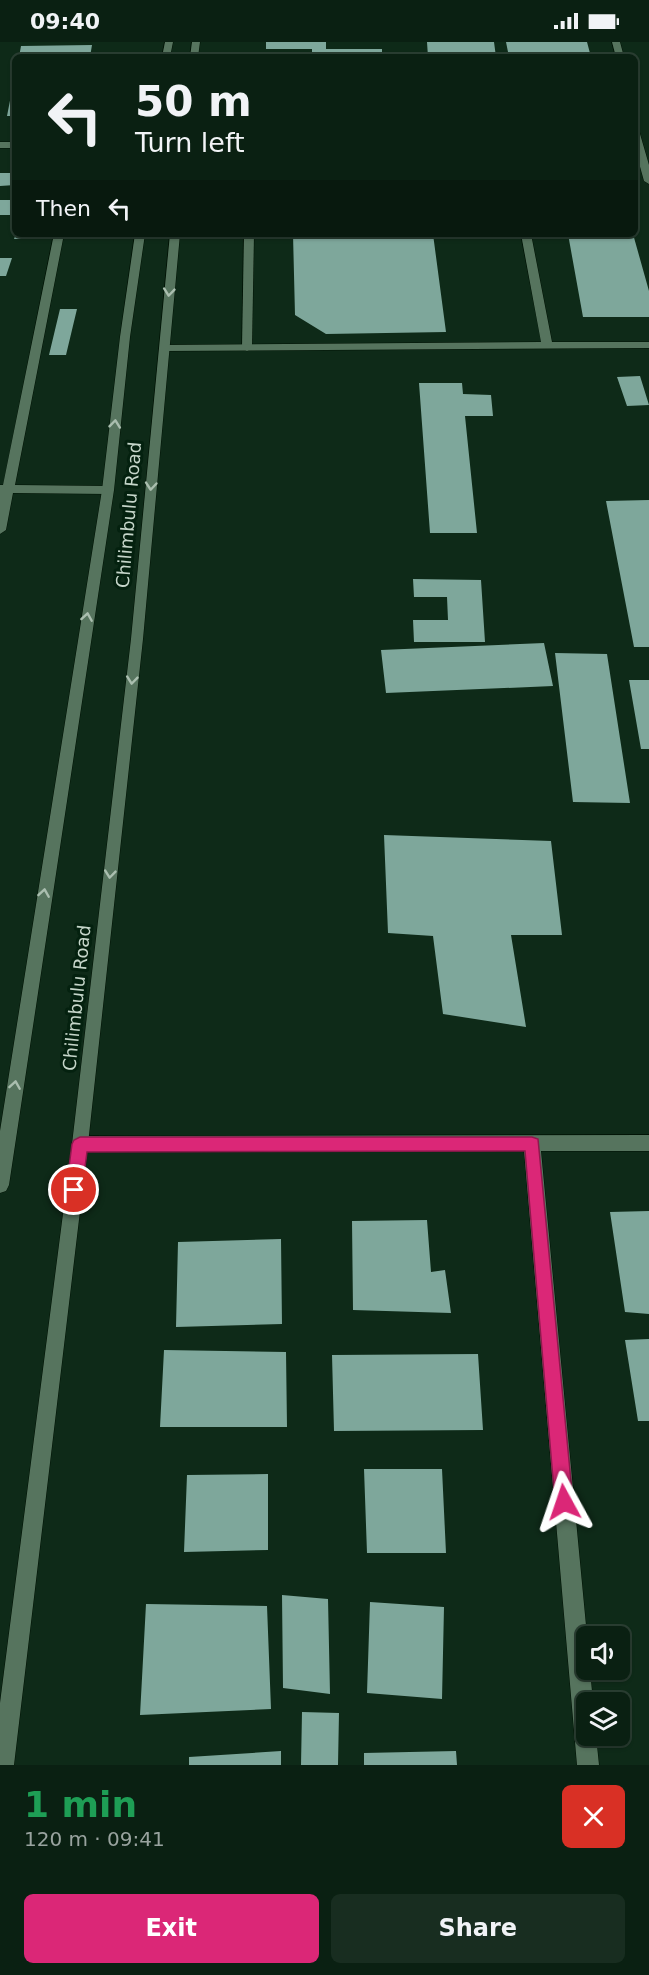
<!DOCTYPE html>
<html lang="en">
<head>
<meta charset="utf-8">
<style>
	:root { --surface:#0a2012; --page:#182d20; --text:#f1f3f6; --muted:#99a39f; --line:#2a3e32; --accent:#db2777 }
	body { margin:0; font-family:"DejaVu Sans",sans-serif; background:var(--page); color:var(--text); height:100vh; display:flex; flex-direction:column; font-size:22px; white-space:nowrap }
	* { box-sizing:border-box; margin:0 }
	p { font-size:20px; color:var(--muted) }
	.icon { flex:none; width:33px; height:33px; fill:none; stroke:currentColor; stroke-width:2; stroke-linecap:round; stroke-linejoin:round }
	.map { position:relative; height:1723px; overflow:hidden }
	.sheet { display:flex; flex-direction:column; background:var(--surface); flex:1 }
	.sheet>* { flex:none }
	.hud { position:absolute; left:12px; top:12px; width:626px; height:183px; border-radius:9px; box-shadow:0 2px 4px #0004,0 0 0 2px var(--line); background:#0a2012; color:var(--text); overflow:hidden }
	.buttons { position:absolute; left:576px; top:1584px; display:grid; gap:12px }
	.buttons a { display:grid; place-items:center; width:54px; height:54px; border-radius:9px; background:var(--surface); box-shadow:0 2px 4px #0004,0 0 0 2px var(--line); font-size:30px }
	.pin { position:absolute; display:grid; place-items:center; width:51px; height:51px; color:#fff; margin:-26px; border:3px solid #fff; border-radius:50%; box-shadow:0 2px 6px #0007 }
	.me { position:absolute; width:66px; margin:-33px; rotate:355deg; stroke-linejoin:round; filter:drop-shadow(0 0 4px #0008) }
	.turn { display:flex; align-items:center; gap:21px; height:126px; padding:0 24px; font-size:27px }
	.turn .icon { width:78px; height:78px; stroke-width:2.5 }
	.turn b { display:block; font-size:42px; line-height:51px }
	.then { display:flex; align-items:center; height:57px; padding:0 24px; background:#0003; gap:12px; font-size:22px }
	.round { display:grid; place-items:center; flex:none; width:63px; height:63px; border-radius:9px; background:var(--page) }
	.overview { display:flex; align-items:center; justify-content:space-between; height:102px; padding:0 24px }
	h1 { font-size:36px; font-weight:800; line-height:45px; color:#1e9e55 }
	.primary-button { display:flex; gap:12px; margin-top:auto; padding:12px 24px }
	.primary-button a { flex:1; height:69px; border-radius:9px; background:var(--accent); color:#fff; font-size:24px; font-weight:800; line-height:69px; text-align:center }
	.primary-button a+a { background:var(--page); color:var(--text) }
	.status { display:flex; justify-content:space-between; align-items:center; height:42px; padding:0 30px; background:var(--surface); direction:ltr }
	.status svg { height:16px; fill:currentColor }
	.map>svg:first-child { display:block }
	.building { fill:#7ea79b }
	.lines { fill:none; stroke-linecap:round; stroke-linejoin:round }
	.lane-casing { stroke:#001204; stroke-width:1 }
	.street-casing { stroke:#001204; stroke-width:1 }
	.secondary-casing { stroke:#001204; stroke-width:1 }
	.lane { fill:#56745e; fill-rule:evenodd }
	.street { fill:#56745e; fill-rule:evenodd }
	.secondary { fill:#56745e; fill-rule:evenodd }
	.oneway { stroke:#aabeaf }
	.route { fill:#db2777; stroke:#8e194d; stroke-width:1.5 }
	.labels { text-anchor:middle; stroke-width:6; stroke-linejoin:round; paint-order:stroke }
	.street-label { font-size:18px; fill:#c6d6ca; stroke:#04210f }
</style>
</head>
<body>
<div class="status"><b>09:40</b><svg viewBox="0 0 49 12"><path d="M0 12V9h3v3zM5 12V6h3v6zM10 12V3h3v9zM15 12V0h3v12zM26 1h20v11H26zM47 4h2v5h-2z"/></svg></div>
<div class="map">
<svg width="649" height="1723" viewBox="0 0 649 1723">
	<rect width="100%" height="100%" fill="#0e2a18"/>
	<path class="building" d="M266,0H326V7H382V15H312V7H266Z
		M427,0H494L496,15H428Z
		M506,0H587L591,15H509Z
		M92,3L90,15H19L21,4Z
		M14,38L15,74H7Z
		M0,131H15V143L0,144Z
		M0,158H13L10,173H0Z
		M16,192H31L30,197H14Z
		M293,192H433L446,290L326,292L295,273Z
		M568,192H633L649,249V275H583Z
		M0,216H12L6,234H0Z
		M60,267H77L66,313H49Z
		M640,334L649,363L627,364L617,335Z
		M419,341H462L463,352L491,353L493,374H465L477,491H430Z
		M649,458V605H634L606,459Z
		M413,537L481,538L485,600H414L413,578H448L447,555H414Z
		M544,601L553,644L386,651L381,608Z
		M555,611L607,612L630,761L573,760Z
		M629,638H649V707H641Z
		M384,793L551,799L562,893H511L526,985L443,972L433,894L388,891Z
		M649,1169V1272L625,1270L610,1170Z
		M427,1178L431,1230L445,1228L451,1271L353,1268L352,1179Z
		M281,1197L282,1282L176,1285L178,1200Z
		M649,1297V1379H638L625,1298Z
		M164,1308L286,1310L287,1385H160Z
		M478,1312L483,1388L334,1389L332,1313Z
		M364,1427H442L446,1511H367Z
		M268,1432V1508L184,1510L187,1433Z
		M282,1553L328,1557L330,1652L283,1646Z
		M370,1560L444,1565L442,1657L367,1651Z
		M146,1562L267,1564L271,1667L140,1673Z
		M302,1670L339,1671L338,1723H301Z
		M281,1709V1723H189V1715Z
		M456,1709L457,1723H364V1711Z"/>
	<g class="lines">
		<defs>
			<path id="lane" d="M244,192H254L252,306L247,309L242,306Z"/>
			<path id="street" d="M612,0H620L624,15H616Z
				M634,82L638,85L649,123V142L644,139L634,103Z
				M0,100H15V106H0Z
				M54,192H64L15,443L108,444L114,448L108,452L13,451L6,488L0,492V443H3Z
				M521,192H531L552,300H649V306L164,309L159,306L164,303L541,300Z
				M649,1093V1109H541L587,1594L586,1628H590L593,1660H586V1694H596L599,1723H577L524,1109L80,1110L74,1107L72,1102L74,1097L80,1094Z"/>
			<path id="secondary" d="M165,0H173L170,15H162Z
				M192,0H200L198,15H190Z
				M135,192H145L130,295L114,448L9,1143L6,1149L0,1151V1089L102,448L120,295Z
				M170,192H180L143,597L88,1102L14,1723H0V1661L72,1102L131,597Z"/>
		</defs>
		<use href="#lane" class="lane-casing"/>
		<use href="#street" class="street-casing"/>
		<use href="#secondary" class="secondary-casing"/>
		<use href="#lane" class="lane"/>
		<use href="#street" class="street"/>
		<use href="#secondary" class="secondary"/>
	</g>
	<defs><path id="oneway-chevron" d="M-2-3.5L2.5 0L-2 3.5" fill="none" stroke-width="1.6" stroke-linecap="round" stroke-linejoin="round" transform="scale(1.5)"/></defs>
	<g class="oneway">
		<use href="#oneway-chevron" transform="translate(169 250) rotate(96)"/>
		<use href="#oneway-chevron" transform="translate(115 382) rotate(-84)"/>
		<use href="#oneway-chevron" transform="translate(151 444) rotate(95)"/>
		<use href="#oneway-chevron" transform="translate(87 575) rotate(-81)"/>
		<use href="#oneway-chevron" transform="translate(132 638) rotate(96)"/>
		<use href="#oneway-chevron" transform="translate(110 832) rotate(96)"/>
		<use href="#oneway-chevron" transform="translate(44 851) rotate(-81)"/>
		<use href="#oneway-chevron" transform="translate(15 1043) rotate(-81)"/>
	</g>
	<path class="route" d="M80,1095H532L538,1097L573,1460L571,1467L564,1469L558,1467L555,1460L525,1109L87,1110L82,1148L80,1154L74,1156L69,1154L66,1148L72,1102L74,1098Z"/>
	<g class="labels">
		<g class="street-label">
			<text transform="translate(129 473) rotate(-85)" y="6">Chilimbulu Road</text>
			<text transform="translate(77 956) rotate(-84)" y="6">Chilimbulu Road</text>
		</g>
	</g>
</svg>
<div class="buttons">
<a><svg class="icon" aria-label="sound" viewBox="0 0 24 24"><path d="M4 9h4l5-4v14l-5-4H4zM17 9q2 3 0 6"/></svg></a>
<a><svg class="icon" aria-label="layers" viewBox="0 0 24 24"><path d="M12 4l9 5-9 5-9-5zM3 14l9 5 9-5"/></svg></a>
</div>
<div class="pin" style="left:74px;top:1148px;background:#d93025"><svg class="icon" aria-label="arrive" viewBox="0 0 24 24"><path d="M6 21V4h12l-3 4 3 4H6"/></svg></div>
<svg class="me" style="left:564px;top:1460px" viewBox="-20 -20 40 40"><path d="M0-17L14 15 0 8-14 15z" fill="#db2777" stroke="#fff" stroke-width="4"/></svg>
<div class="hud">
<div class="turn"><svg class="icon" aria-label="left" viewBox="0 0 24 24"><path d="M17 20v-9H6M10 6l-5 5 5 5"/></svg><div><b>50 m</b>Turn left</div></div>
<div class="then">Then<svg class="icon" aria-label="left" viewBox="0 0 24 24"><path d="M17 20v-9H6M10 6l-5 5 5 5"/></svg></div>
</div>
</div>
<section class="sheet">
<div class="overview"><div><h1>1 min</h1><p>120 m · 09:41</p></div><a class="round" style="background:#d93025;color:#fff"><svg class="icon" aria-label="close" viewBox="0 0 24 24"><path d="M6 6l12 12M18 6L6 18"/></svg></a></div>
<div class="primary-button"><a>Exit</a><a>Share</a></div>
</section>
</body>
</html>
